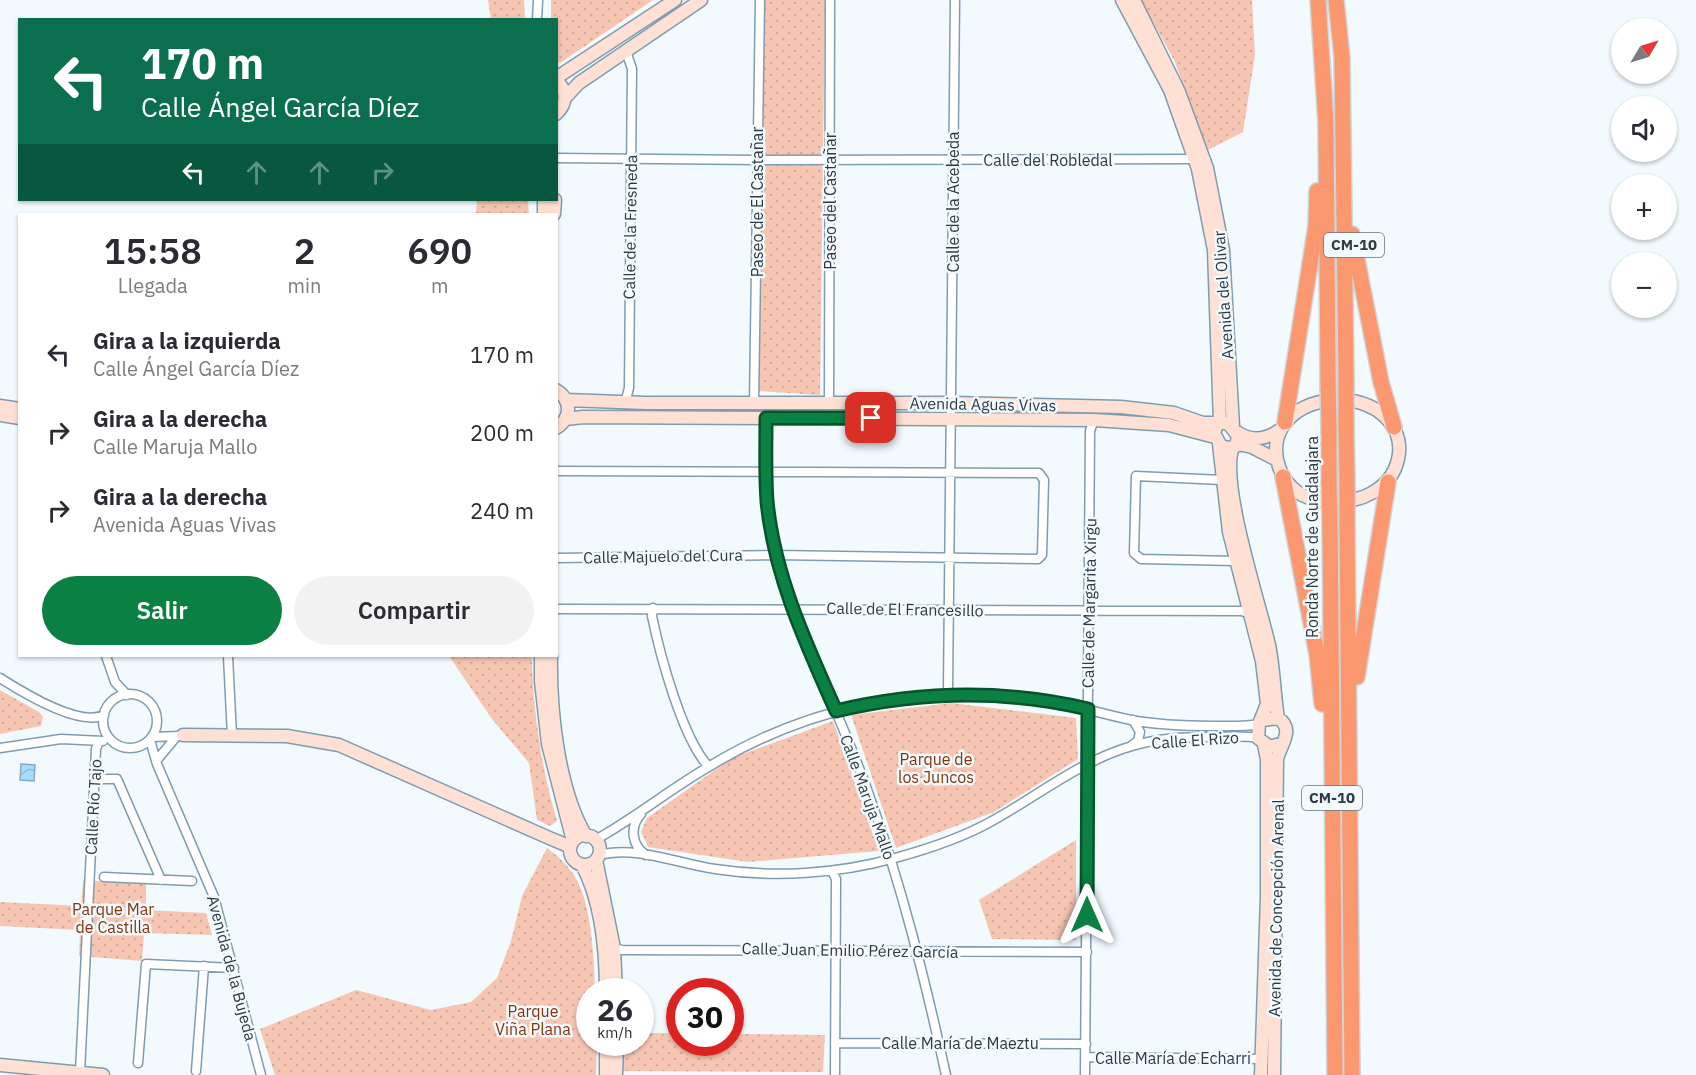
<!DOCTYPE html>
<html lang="es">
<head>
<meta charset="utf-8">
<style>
	:root { --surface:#fff; --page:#f2f2f3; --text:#2b2b33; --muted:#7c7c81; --accent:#0b8043 }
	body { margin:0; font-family:"IBM Plex Sans",sans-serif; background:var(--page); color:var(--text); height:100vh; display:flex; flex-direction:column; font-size:22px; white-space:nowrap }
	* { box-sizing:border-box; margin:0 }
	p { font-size:20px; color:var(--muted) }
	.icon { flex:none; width:33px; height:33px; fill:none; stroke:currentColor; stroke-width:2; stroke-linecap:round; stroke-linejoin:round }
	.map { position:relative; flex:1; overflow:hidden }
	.drawer { position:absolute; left:18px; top:213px; width:540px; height:444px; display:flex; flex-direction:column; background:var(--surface); border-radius:0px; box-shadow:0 2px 4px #0004 }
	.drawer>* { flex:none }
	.banner { position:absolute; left:18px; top:18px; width:540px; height:183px; border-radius:0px; box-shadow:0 2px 4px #0004; background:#0b6e4f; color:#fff; overflow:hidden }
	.needle { width:39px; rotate:52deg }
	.controls { position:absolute; left:1611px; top:18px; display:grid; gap:12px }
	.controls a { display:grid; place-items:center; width:66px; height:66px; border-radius:50%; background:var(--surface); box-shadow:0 2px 4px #0004; font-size:30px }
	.speed { position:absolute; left:576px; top:978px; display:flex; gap:12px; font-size:30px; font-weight:700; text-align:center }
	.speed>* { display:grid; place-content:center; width:78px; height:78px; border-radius:50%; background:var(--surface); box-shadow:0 2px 4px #0004; line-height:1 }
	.speed small { font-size:15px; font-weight:400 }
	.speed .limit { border:9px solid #d22; background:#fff; color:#111 }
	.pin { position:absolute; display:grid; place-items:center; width:51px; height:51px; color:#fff; margin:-26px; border-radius:12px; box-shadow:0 3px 9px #0006 }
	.me { position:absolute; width:66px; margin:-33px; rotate:0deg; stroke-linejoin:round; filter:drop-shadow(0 0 4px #0008) }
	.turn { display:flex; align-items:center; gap:21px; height:126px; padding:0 24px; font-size:27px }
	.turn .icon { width:78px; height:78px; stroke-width:2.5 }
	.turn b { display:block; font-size:42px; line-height:51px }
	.lanes { display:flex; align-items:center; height:57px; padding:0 24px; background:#0003; justify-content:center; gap:30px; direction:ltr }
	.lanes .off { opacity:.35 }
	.eta { display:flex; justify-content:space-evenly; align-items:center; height:102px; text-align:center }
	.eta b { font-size:36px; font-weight:600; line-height:42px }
	.action { display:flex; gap:12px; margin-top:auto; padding:12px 24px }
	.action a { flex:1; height:69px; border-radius:36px; background:var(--accent); color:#fff; font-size:24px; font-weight:600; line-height:69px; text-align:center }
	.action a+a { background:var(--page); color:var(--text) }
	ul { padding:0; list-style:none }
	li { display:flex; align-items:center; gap:18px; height:78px; padding:0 24px }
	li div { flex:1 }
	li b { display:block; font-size:22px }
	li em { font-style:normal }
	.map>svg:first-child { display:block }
	.green { fill:url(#green-dots) }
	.water { fill:url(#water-waves); stroke:#83abc7; stroke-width:1.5 }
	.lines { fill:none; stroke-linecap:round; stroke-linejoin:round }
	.street-casing { stroke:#7f9cb1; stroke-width:11 }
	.secondary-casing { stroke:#7f9cb1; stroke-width:15 }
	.highway-casing { stroke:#d1d4d6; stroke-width:18 }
	.street { stroke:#fff; stroke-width:8 }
	.secondary { stroke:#fee0d4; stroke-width:12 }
	.highway { stroke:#fb9870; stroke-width:15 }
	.highway-bridge-casing { stroke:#d1d4d6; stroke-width:18; stroke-linecap:butt }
	.highway-bridge { stroke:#fb9870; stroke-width:15 }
	.route-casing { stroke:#07532c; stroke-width:15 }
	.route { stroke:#0b8043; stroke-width:10 }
	.labels { text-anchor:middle; stroke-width:5; stroke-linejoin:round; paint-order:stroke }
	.shield { fill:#f3fafe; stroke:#6a747c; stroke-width:1.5 }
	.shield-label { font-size:15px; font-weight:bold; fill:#2f3b44 }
	.street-label { font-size:16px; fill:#2f3b44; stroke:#f3fafe }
	.park-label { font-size:16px; fill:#85340a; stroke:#f3fafe }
</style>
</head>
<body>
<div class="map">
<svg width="1696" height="1075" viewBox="0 0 1696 1075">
	<defs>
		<pattern id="green-dots" width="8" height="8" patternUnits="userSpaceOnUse" patternTransform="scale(1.5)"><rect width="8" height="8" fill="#f7c6b3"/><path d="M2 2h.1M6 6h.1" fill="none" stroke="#d4ab9b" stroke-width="1.8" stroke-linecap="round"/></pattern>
		<pattern id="water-waves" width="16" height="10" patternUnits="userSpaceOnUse" patternTransform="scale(1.5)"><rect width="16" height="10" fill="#a7dbff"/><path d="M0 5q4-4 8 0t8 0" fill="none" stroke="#90bddc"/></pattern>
	</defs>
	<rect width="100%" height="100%" fill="#f3fafe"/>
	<path class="green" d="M488,0H524L525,19H491Z
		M551,0H653L560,63L557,61L556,20L551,19Z
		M764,0H825L820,395L759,391Z
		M1141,0H1252L1255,55L1243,132L1208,150L1174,60Z
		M477,200H528L529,214H476Z
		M449,656H532C533,712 541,766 557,821L550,826L537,820L529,763L492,719Z
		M0,690L39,712L43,717L41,726L0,734Z
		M951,703L1076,718L1078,759L994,812L896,848L851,715Z
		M833,721L879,851L748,862L648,847L641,832L647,818L732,758Z
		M1076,840V940L992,939L979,900Z
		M547,848C558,856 572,869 578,882C592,911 594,959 595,991L590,992V1042L597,1043L596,1075H275L260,1029L356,990L431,1010L471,1002L497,978L511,941L522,896Z
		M83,880L146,884V910L206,913L212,935L144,933L142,961L79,956L80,930L0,926V902L81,906Z
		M641,1033H679L680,1042H730L731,1034L825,1035L823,1072L623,1071L624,1043L640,1042Z"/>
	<path class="water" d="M21,764L35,765L34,781L20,780Z"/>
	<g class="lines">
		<defs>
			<path id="street" d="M537,20L538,0
				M556,158L758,160L1194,159
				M625,403L629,388L632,69L626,51
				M754,403L760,0
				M829,403L830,0
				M766,418C766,454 764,491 771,527C789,622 838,705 869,795C902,886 925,980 946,1075
				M556,471L1039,473L1044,480L1042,555L1038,559L776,555L556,558
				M1222,480L1136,476L1134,553L1141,559L1236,561
				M653,608L652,616C660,655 682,737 708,766
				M556,609L1241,611L1252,614
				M106,656L115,682L127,695
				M228,656L232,736
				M0,678C22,692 79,727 104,715
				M945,694L948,690L955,0
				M103 721a27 27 0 1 1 54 0a27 27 0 1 1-54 0Z
				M152,737L179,736
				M150,740L157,764L214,897L261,1075
				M1132,745L1138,741L1140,732L1133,720
				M0,748L61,739L103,741
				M156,761L177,736
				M96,779H117L161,880
				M641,814C629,827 632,846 646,855
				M595,840C635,818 670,789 710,766C805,708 918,684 1029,697C1064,702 1097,713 1131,720C1158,725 1186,726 1213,726C1228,726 1244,727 1259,724
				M599,855C636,845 678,864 715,869C774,878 838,874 895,858C928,849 962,838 992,821C1039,795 1080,761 1132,746C1158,738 1185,737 1213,737C1228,737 1243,735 1258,738
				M832,871L836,879L835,1075
				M104,877L192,881
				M614,948L622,950L1087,952
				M835,1043L1086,1044
				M1086,1057L1261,1059
				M138,1063L146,964L234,968
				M196,1071L204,966
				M80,1072L96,749L99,741
				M1085,1075L1090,431L1094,420"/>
			<path id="secondary" d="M1122,0L1170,90L1198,169L1214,250L1220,423
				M1134,0L1179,92L1207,168L1223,250L1233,426
				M556,78L675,0
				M556,80C568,90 567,104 556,114
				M565,98L579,83L701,0
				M544,214V200
				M554,214L555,200
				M556,390C572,400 572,418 556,428
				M1339,399C1434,406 1410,520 1313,499C1281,492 1264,448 1286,422C1300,405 1319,401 1339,399Z
				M567,400L646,403H952L1121,407L1174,413L1203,423H1228L1238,436L1236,446L1229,448L1221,446L1214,433L1217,425
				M0,406L20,409
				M0,415L20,418
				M566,419L583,417L1094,420L1169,425L1215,437
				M1237,432C1251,442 1267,439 1280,430
				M1219,444L1229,532L1262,661L1267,704L1259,724L1258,738L1270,747L1283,743
				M1238,444L1252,447L1277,460
				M1233,447C1219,482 1260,605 1269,645C1274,669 1274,694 1278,718
				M541,656V681L548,744L573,841
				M551,656C550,710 558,789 586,836
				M1263,720L1278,718C1295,729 1281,744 1277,759L1274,1075
				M183,735L287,736L339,745L547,837L566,845L571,844
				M570 850a15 15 0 1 1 30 0a15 15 0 1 1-30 0Z
				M596,860L614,948L616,992
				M582,865C602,902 606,950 606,992
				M0,1065L103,1075
				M606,1075V1042
				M616,1075L617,1042
				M1261,1075L1267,897V759L1264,745"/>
			<path id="highway" d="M1318,0L1326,123L1328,380
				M1336,0L1342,58L1346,375
				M1352,234L1381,382L1394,427
				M1285,422L1316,226L1317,191
				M1346,426L1347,479
				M1283,477L1317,654L1322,704
				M1329,482V428
				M1330,522L1335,1075
				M1347,526L1352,1075
				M1357,677L1388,482"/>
		</defs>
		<use href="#street" class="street-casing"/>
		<use href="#secondary" class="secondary-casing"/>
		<use href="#highway" class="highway-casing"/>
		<use href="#street" class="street"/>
		<use href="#secondary" class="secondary"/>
		<use href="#highway" class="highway"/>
		<defs>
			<path id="highway-bridge" d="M1346,375V426
				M1328,380L1329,428
				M1347,479V526
				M1329,482L1330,522"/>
		</defs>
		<use href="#highway-bridge" class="highway-bridge-casing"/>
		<use href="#highway-bridge" class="highway-bridge"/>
	</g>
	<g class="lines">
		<defs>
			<path id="route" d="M871,418H766C766,446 765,474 767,501C774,575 806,644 836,711C920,691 1003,689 1088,709L1087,915"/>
		</defs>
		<use href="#route" class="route-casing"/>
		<use href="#route" class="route"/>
	</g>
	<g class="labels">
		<g class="shield">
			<rect x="1324" y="233" width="60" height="24" rx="4.5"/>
			<rect x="1302" y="786" width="60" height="24" rx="4.5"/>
		</g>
		<g class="shield-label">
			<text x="1354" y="250">CM-10</text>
			<text x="1332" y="803">CM-10</text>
		</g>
		<g class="street-label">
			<text x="1048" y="166">Calle del Robledal</text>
			<text transform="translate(830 201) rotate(-90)" y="6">Paseo del Castañar</text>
			<text transform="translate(757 202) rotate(-90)" y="6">Paseo de El Castañar</text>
			<text transform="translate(953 202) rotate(-90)" y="6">Calle de la Acebeda</text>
			<text transform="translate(630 227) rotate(-89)" y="6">Calle de la Fresneda</text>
			<text transform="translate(1223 295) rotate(-94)" y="6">Avenida del Olivar</text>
			<text transform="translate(983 404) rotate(1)" y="6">Avenida Aguas Vivas</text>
			<text transform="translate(1312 537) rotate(-90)" y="6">Ronda Norte de Guadalajara</text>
			<text transform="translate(663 556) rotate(-1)" y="6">Calle Majuelo del Cura</text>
			<text transform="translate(1089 603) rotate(-89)" y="6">Calle de Margarita Xirgu</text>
			<text transform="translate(905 609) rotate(1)" y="6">Calle de El Francesillo</text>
			<text transform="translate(1195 740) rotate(-4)" y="6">Calle El Rizo</text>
			<text transform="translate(868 797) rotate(70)" y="6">Calle Maruja Mallo</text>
			<text transform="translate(93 807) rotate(-87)" y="6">Calle Río Tajo</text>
			<text transform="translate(1276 908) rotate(-89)" y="6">Avenida de Concepción Arenal</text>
			<text transform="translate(850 950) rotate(1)" y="6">Calle Juan Emilio Pérez García</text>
			<text transform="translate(232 968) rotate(75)" y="6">Avenida de la Bujeda</text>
			<text x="960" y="1049">Calle María de Maeztu</text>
			<text x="1173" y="1064">Calle María de Echarri</text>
		</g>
		<g class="park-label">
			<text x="936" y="765">Parque de<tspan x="936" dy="18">los Juncos</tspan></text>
			<text x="113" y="915">Parque Mar<tspan x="113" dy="18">de Castilla</tspan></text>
			<text x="533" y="1017">Parque<tspan x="533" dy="18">Viña Plana</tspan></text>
		</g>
	</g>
</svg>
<div class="controls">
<a><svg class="needle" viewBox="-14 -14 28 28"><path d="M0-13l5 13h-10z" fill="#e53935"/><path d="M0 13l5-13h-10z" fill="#7c7c81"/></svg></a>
<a><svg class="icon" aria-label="sound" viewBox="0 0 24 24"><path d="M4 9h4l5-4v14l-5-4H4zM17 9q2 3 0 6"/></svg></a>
<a>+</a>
<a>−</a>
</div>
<div class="speed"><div>26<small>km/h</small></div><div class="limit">30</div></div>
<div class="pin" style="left:871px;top:418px;background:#d93025"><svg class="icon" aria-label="arrive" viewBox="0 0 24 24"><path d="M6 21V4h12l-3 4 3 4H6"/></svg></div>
<svg class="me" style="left:1087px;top:915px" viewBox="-20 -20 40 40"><path d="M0-17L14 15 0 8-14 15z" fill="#0b8043" stroke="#fff" stroke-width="4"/></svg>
<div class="banner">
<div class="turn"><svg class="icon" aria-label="left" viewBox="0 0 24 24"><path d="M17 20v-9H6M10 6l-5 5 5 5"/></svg><div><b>170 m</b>Calle Ángel García Díez</div></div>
<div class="lanes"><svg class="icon" aria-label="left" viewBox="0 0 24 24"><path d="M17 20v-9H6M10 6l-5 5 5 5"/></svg><svg class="icon off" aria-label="ahead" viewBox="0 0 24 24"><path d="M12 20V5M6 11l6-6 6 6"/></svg><svg class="icon off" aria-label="ahead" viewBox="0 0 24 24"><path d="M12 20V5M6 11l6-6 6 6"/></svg><svg class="icon off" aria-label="right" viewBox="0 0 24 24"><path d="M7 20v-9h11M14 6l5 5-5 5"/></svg></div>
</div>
<section class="drawer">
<div class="eta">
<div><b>15:58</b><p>Llegada</p></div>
<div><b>2</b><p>min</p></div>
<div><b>690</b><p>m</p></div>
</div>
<ul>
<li><svg class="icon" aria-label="left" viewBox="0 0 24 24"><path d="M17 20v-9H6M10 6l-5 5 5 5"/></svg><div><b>Gira a la izquierda</b><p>Calle Ángel García Díez</p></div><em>170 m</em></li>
<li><svg class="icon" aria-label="right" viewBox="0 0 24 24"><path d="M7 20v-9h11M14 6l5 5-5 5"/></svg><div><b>Gira a la derecha</b><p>Calle Maruja Mallo</p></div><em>200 m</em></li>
<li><svg class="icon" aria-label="right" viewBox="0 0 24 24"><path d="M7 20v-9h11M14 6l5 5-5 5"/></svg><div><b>Gira a la derecha</b><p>Avenida Aguas Vivas</p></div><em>240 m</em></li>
</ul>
<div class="action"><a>Salir</a><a>Compartir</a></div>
</section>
</div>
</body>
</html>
